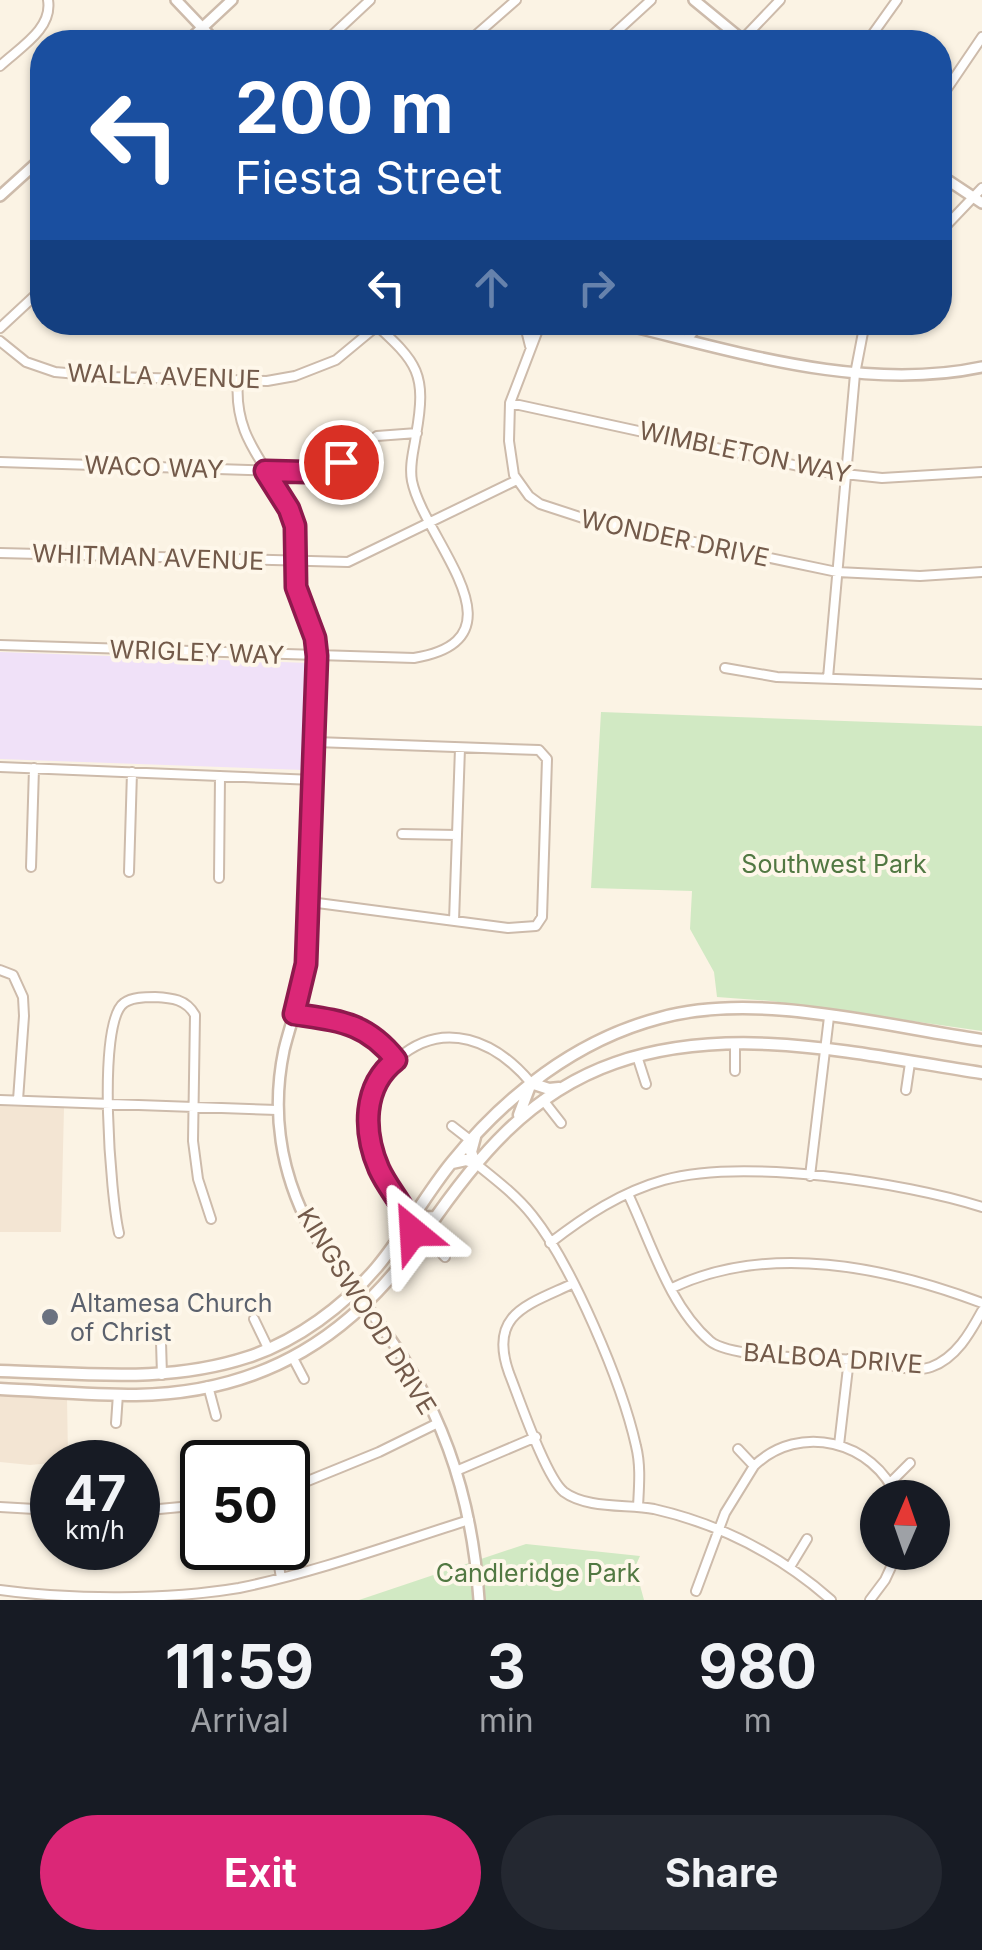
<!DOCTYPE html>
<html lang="en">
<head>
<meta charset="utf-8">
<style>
	:root { --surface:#171b24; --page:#242831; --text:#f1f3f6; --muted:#9ea1a6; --accent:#db2777 }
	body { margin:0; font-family:Inter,sans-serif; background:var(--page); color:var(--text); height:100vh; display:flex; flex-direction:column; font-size:38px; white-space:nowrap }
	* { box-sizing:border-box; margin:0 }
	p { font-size:32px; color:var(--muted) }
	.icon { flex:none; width:55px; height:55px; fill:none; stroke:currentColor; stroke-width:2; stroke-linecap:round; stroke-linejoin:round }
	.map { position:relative; height:1600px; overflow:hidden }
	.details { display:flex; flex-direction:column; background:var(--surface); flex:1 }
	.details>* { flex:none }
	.top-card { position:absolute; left:30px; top:30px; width:922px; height:305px; border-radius:40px; box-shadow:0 2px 8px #0004; background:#1a4fa0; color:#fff; overflow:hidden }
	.needle { width:65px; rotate:2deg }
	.buttons { position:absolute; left:860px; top:1480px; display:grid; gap:20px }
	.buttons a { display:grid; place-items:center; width:90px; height:90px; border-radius:50%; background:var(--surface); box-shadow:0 2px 8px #0004; font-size:50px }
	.speed { position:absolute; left:30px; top:1440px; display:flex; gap:20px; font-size:50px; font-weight:700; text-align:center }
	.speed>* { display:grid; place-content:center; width:130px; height:130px; border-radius:50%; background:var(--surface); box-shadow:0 2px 8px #0004; line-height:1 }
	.speed small { font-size:25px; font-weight:400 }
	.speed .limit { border:5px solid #111; border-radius:15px; background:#fff; color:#111 }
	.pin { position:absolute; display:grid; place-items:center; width:85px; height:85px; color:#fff; margin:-42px; border:5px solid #fff; border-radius:50%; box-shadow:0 2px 10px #0007 }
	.me { position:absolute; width:110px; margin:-55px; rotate:333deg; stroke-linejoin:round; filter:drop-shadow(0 0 8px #0008) }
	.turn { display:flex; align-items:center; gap:35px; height:210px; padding:0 40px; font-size:45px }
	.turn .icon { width:130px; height:130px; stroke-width:2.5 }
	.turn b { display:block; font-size:70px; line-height:85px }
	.lanes { display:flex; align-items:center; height:95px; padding:0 40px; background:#0003; justify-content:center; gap:50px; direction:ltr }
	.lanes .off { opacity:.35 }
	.eta { display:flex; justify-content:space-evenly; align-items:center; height:170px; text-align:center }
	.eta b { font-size:60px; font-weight:700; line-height:70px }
	.action { display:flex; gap:20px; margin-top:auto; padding:20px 40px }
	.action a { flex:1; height:115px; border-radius:60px; background:var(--accent); color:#fff; font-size:40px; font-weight:700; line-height:115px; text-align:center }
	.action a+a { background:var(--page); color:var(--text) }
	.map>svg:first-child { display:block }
	.residential { fill:#f3e5d3 }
	.education { fill:#f0e1f8 }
	.green { fill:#d1e9c3 }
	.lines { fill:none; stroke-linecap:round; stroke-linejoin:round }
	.minor-casing { stroke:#cdbbab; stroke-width:12 }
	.tertiary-casing { stroke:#cdbbab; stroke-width:14 }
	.secondary-casing { stroke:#d1bdab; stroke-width:15 }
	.minor { stroke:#fff; stroke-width:8 }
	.tertiary { stroke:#fff; stroke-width:9 }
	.secondary { stroke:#fff; stroke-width:10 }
	.route-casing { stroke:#8e194d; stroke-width:25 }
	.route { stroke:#db2777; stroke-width:18 }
	.worship-dot { fill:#6b7280; stroke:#fef7ea; stroke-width:4 }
	.labels { text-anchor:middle; stroke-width:8; stroke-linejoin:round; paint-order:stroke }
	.street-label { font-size:25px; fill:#735a4a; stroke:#fef7ea }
	.park-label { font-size:25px; fill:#517842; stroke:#fef7ea }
	.worship-label { font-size:25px; fill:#5b616d; stroke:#fef7ea; text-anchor:start }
</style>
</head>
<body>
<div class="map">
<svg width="982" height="1600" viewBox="0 0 982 1600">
	<rect width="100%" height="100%" fill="#fbf3e4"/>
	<path class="residential" d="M0,1106L64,1108L61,1232H0Z
		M0,1395L67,1398L68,1456L52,1463L30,1465L0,1462Z"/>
	<path class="education" d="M0,652L308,663L304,770L0,759Z"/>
	<path class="green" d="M601,712L982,726V1031L771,1001L717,997L714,972L690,929L692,891L591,888Z
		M526,1544L640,1556L635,1567L644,1600H359Z"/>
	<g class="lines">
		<defs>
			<path id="minor" d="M325,42L370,0
				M468,42L516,0
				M605,42L651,0
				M740,42L780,0
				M867,42L897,0
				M0,66C19,48 53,29 48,0
				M940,99L982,37
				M940,232L982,188
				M524,322L530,346
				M541,322L510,403L509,441L514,475L529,496L540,504L589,520L837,572L920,576L982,572
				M0,328L42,289
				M687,339L702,322
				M0,341L26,362L55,372L111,377L267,381L295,376L336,360L377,326
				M238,380C233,441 269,463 290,513C301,538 291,564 297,589C303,613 314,631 317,656
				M510,403L826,472L882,478L982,472
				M0,462L306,472L341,462L377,436L417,433
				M0,553L348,562L517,480
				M0,645L414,658C530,639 424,540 412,481C409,465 414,450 416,435C427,373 418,363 373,322
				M725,668L777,677L982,684
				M828,678L855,374L865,322
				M0,767L314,780
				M402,834L457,835
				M31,867L34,768
				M129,872L132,772
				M219,878L220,776
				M310,902L508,928L536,926L542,917L547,759L539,750L316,742
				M454,921L460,748
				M0,970L13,975L23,997L24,1016L18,1100
				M294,1015C339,1021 366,1022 396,1060
				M637,1056L646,1084
				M735,1071V1043
				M906,1090L910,1063
				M0,1100L277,1110
				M543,1100L561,1123
				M452,1126L470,1140
				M475,1163C495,1179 516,1195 532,1215C572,1265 622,1383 636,1446C641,1466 639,1486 638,1507
				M810,1176L829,1017
				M628,1194C651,1242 669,1306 710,1341C732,1360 836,1357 870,1361C887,1364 915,1373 931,1367C956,1358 970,1333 982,1311
				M410,1218C385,1185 365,1147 369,1104C371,1084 382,1071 397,1059C444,1018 496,1041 531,1083
				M119,1233C111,1199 96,1023 124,1003C132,997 146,997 155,997C172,998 186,999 195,1015L193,1141L198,1179L211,1219
				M424,1234L445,1257
				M550,1243C585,1216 621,1192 664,1180C743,1158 903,1182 982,1207
				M572,1284C527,1305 488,1314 509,1373C519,1398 546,1478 564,1492C587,1509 627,1504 654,1509C720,1524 781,1556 831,1600
				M672,1288C768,1242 887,1267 982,1303
				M254,1319L268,1348
				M161,1342L162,1375
				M293,1358L304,1379
				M208,1386L216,1416
				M116,1423L118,1394
				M839,1445L849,1359
				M754,1466C799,1422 874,1441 897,1498
				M456,1471L536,1437
				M890,1483L910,1463
				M288,1489L379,1452L438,1423
				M0,1507L52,1510
				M138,1511L202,1505
				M276,1548L281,1578
				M790,1567L807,1539
				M0,1590C72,1600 168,1600 239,1588C317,1572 393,1544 469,1520
				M696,1591L725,1513L754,1466L738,1449
				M870,1600L885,1580L898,1552"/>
			<path id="tertiary" d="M176,0L216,42
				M694,0L745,42
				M187,42L232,0
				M940,175L982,203
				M0,196L42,158
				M613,322C732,350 860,393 982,367
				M317,656C315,757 317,861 306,961C303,992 291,1021 284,1050C271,1112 281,1173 310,1228C343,1280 386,1326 416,1379C455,1447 474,1523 479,1600"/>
			<path id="secondary" d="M519,1115L531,1083L549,1089L559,1088
				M452,1163L466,1160L475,1163L471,1152L475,1137
				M411,1250L410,1218L435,1217
				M0,1371C84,1373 166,1384 248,1357C297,1341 344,1306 377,1267C404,1235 425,1195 452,1162C505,1096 576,1040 660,1018C757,991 883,1026 982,1040
				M0,1389C45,1391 91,1395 136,1395C265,1393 355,1335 426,1231C476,1158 529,1093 615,1063C733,1022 862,1055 982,1073"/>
		</defs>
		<use href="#minor" class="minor-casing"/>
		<use href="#tertiary" class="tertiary-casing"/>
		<use href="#secondary" class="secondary-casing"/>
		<use href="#minor" class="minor"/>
		<use href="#tertiary" class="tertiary"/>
		<use href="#secondary" class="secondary"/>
	</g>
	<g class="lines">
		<defs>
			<path id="route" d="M341,462L306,472L265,471L289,509L295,526L296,587L315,638L317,656L306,964L294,1014C339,1021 366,1022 396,1060C362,1086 363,1132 379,1169C389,1191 408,1209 413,1232"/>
		</defs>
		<use href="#route" class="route-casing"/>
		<use href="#route" class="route"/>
	</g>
	<circle class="worship-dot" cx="50" cy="1317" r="10"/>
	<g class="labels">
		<g class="street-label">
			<text transform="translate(164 376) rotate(2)" y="9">WALLA AVENUE</text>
			<text transform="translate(745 452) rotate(12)" y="9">WIMBLETON WAY</text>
			<text transform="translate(154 467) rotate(2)" y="9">WACO WAY</text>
			<text transform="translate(675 538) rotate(12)" y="9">WONDER DRIVE</text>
			<text transform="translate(148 557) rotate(2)" y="9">WHITMAN AVENUE</text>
			<text transform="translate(197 652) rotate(2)" y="9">WRIGLEY WAY</text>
			<text transform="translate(367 1311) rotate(58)" y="9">KINGSWOOD DRIVE</text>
			<text transform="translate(833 1358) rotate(4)" y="9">BALBOA DRIVE</text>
		</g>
		<g class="park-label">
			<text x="834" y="873">Southwest Park</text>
			<text x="538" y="1582">Candleridge Park</text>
		</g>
		<g class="worship-label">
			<text x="70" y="1312">Altamesa Church<tspan x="70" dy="29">of Christ</tspan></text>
		</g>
	</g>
</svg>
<div class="buttons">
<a><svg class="needle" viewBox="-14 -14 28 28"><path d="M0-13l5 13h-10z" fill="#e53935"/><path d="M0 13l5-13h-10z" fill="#9ea1a6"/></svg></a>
</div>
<div class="speed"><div>47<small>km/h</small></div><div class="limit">50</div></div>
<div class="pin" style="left:341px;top:462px;background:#d93025"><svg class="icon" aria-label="arrive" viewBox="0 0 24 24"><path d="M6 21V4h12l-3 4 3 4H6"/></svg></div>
<svg class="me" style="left:413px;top:1232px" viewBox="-20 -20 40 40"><path d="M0-17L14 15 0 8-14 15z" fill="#db2777" stroke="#fff" stroke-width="4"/></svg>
<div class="top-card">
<div class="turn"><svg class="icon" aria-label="left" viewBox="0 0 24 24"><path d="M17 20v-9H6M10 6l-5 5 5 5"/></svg><div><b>200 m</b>Fiesta Street</div></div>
<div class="lanes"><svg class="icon" aria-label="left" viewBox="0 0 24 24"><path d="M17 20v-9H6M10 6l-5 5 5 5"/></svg><svg class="icon off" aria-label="ahead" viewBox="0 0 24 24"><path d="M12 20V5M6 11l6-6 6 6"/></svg><svg class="icon off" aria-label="right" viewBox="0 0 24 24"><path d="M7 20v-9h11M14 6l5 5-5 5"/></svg></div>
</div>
</div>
<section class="details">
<div class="eta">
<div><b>11:59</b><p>Arrival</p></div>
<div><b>3</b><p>min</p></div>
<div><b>980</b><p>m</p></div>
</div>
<div class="action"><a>Exit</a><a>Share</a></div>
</section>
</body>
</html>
